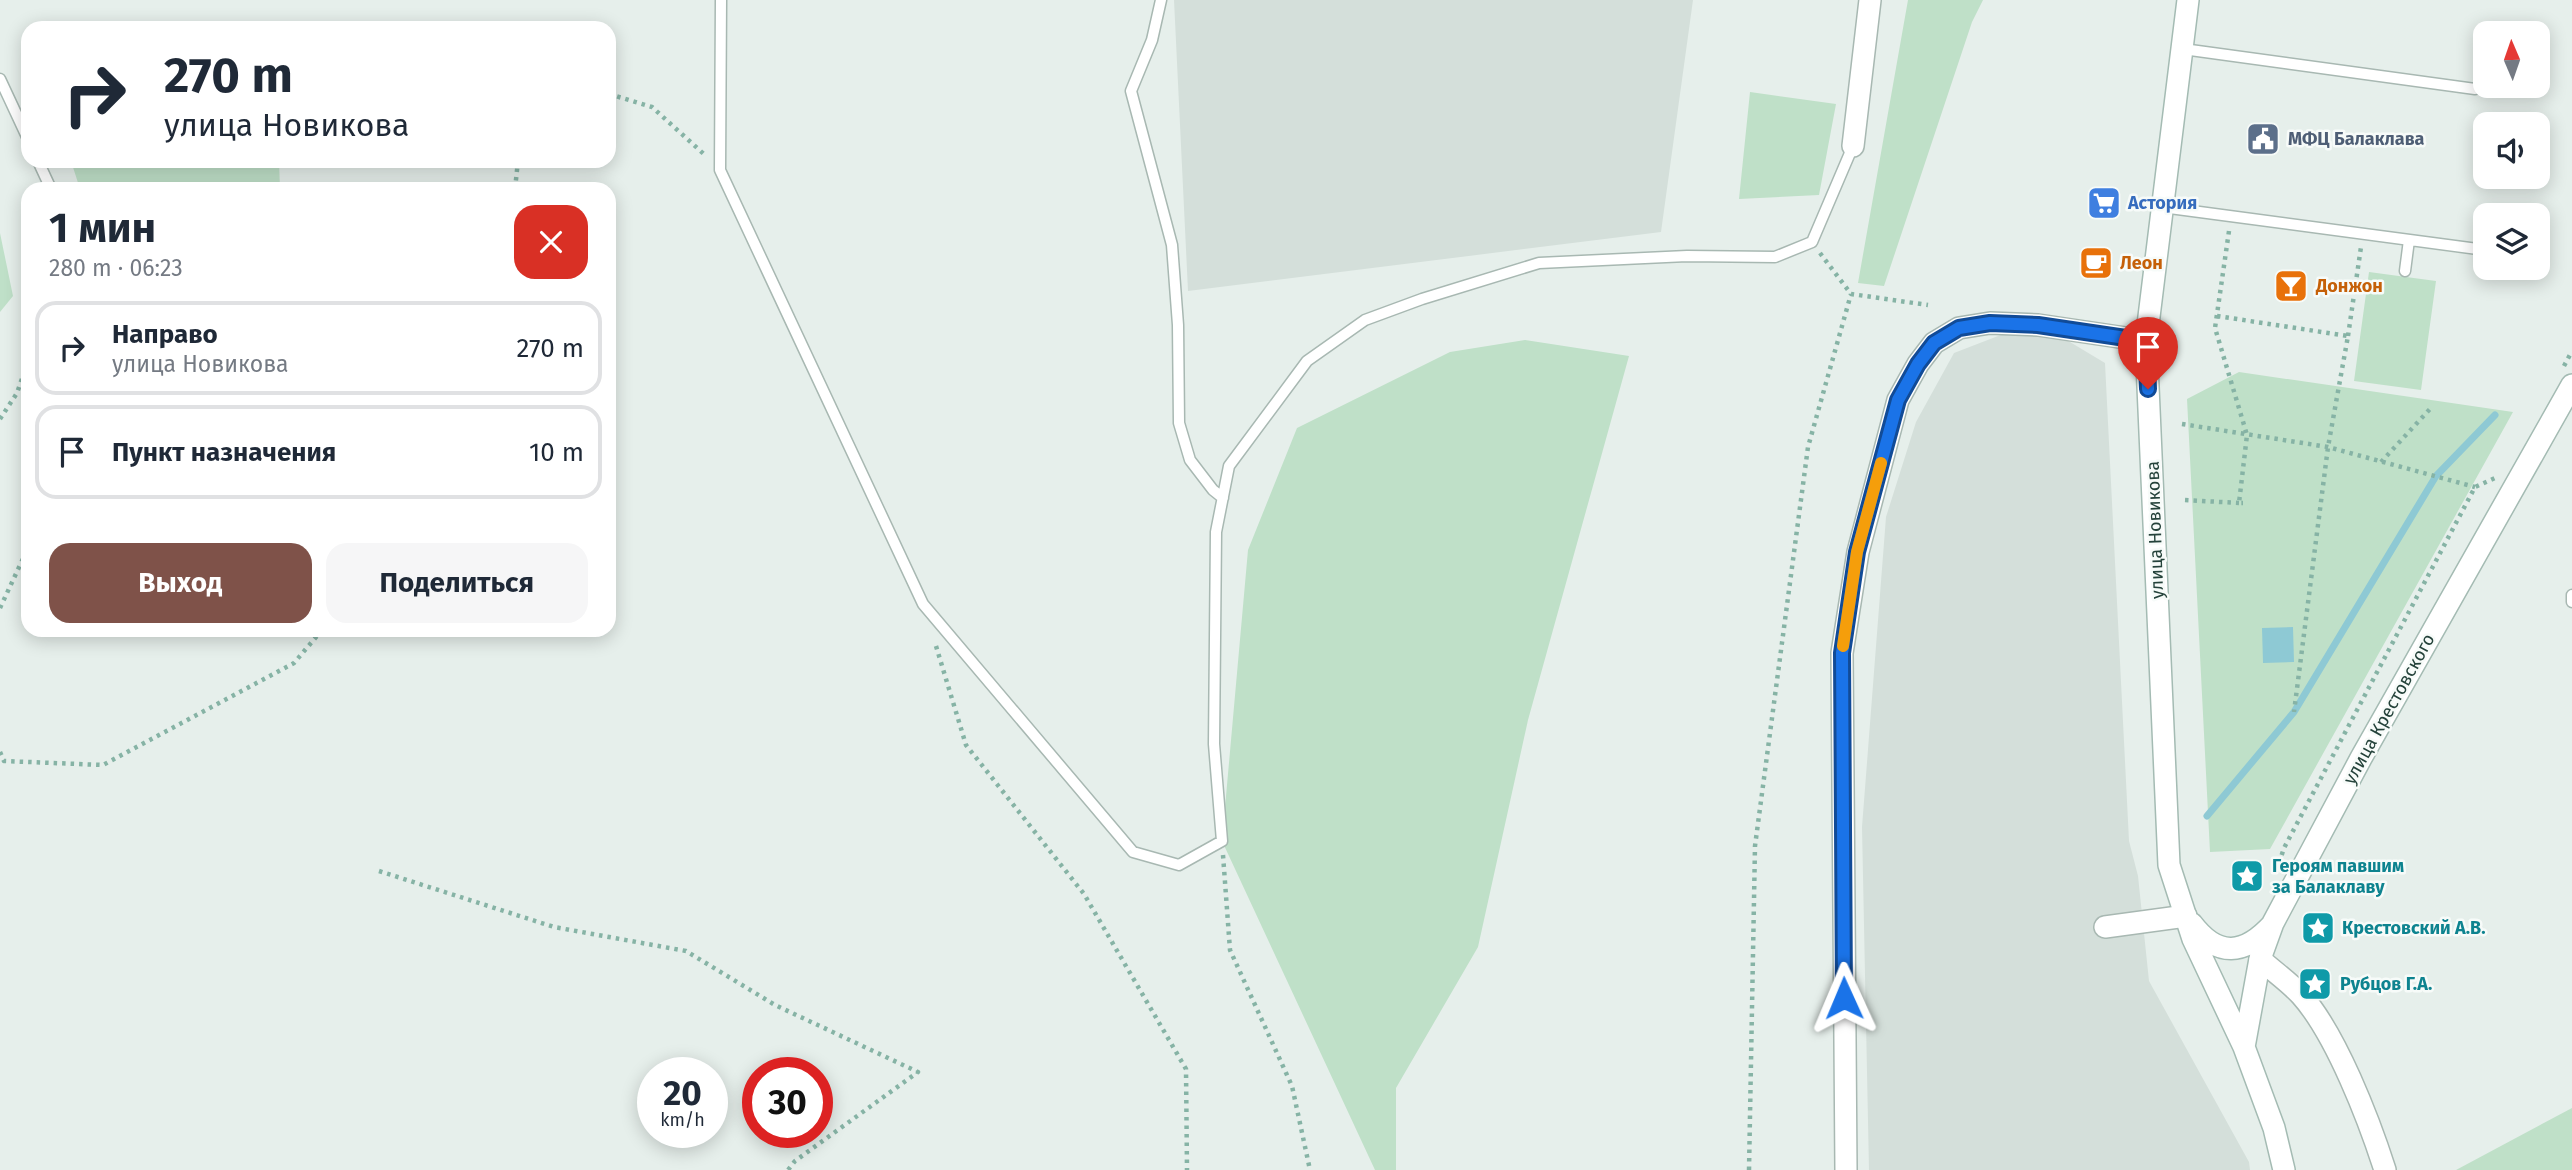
<!DOCTYPE html>
<html lang="ru">
<head>
<meta charset="utf-8">
<style>
	:root { --surface:#fff; --page:#f6f6f7; --text:#1f2937; --muted:#747a83; --line:#e0e1e3; --accent:#7f5249 }
	body { margin:0; font-family:"Fira Sans",sans-serif; background:var(--page); color:var(--text); height:100vh; display:flex; flex-direction:column; font-size:26px; white-space:nowrap }
	* { box-sizing:border-box; margin:0 }
	p { font-size:23px; color:var(--muted) }
	.icon { flex:none; width:38px; height:38px; fill:none; stroke:currentColor; stroke-width:2; stroke-linecap:round; stroke-linejoin:round }
	.map { position:relative; flex:1; overflow:hidden }
	.details { position:absolute; left:21px; top:182px; width:595px; height:455px; display:flex; flex-direction:column; background:var(--surface); border-radius:21px; box-shadow:0 4px 18px #0003 }
	.details>* { flex:none }
	.guide { position:absolute; left:21px; top:21px; width:595px; height:147px; border-radius:21px; box-shadow:0 4px 18px #0003; background:#fff; color:var(--text); overflow:hidden }
	.needle { width:46px; rotate:358deg }
	.fabs { position:absolute; left:2473px; top:21px; display:grid; gap:14px }
	.fabs a { display:grid; place-items:center; width:77px; height:77px; border-radius:14px; background:var(--surface); box-shadow:0 4px 18px #0003; font-size:35px }
	.speed { position:absolute; left:637px; top:1057px; display:flex; gap:14px; font-size:35px; font-weight:700; text-align:center }
	.speed>* { display:grid; place-content:center; width:91px; height:91px; border-radius:50%; background:var(--surface); box-shadow:0 4px 18px #0003; line-height:1 }
	.speed small { font-size:18px; font-weight:400 }
	.speed .limit { border:10px solid #d22; background:#fff; color:#111 }
	.pin { position:absolute; display:grid; place-items:center; width:60px; height:60px; color:#fff; margin:-72px -30px; border-radius:50% 50% 50% 0; rotate:-45deg; box-shadow:0 0 7px #0007 }
	.pin .icon { rotate:45deg }
	.me { position:absolute; width:77px; margin:-38px; rotate:359deg; stroke-linejoin:round; filter:drop-shadow(0 0 5px #0008) }
	.turn { display:flex; align-items:center; gap:24px; height:147px; padding:0 28px; font-size:32px }
	.turn .icon { width:91px; height:91px; stroke-width:2.5 }
	.turn b { display:block; font-size:49px; line-height:60px }
	.round { display:grid; place-items:center; flex:none; width:74px; height:74px; border-radius:21px; background:var(--page) }
	.head { display:flex; align-items:center; justify-content:space-between; height:119px; padding:0 28px }
	h1 { font-size:42px; font-weight:700; line-height:52px }
	.action { display:flex; gap:14px; margin-top:auto; padding:14px 28px }
	.action a { flex:1; height:80px; border-radius:21px; background:var(--accent); color:#fff; font-size:28px; font-weight:700; line-height:80px; text-align:center }
	.action a+a { background:var(--page); color:var(--text) }
	ul { padding:0; list-style:none }
	li { display:flex; align-items:center; gap:21px; height:94px; margin:0 14px 10px; padding:0 14px; border:4px solid var(--line); border-radius:21px }
	li div { flex:1 }
	li b { display:block; font-size:26px }
	li em { font-style:normal }
	.map>svg:first-child { display:block }
	.built { fill:#d4dfda }
	.green { fill:#bfe0c8 }
	.water { fill:#8ec9d4 }
	.lines { fill:none; stroke-linecap:round; stroke-linejoin:round }
	.stream { stroke:#8ec9d4; stroke-width:7 }
	.service-casing { stroke:#a8b8b2; stroke-width:13 }
	.minor-casing { stroke:#a8b8b2; stroke-width:24 }
	.secondary-casing { stroke:#a4bbb3; stroke-width:24 }
	.path { stroke:#86b3a5; stroke-width:4.5; stroke-dasharray:3.5 5; stroke-linecap:butt }
	.service { stroke:#fff; stroke-width:10 }
	.minor { stroke:#fff; stroke-width:21 }
	.secondary { stroke:#fff; stroke-width:21 }
	.route-casing { stroke:#114b97; stroke-width:18 }
	.route { stroke:#1a73e8; stroke-width:12 }
	.slow { stroke:#f59e0b; stroke-width:12 }
	.labels { text-anchor:middle; stroke-width:5; stroke-linejoin:round; paint-order:stroke }
	.service-label { font-size:18px; font-weight:bold; fill:#4e5e75; stroke:#f7fbf9; text-anchor:start }
	.shop-label { font-size:18px; font-weight:bold; fill:#366cbe; stroke:#f7fbf9; text-anchor:start }
	.food-label { font-size:18px; font-weight:bold; fill:#c56008; stroke:#f7fbf9; text-anchor:start }
	.street-label { font-size:18px; fill:#24423a; stroke:#f7fbf9 }
	.culture-label { font-size:18px; font-weight:bold; fill:#0d838f; stroke:#f7fbf9; text-anchor:start }
</style>
</head>
<body>
<div class="map">
<svg width="2572" height="1170" viewBox="0 0 2572 1170">
	<rect width="100%" height="100%" fill="#e6efeb"/>
	<path class="built" d="M1174,0H1693L1661,232L1188,291Z
		M2011,331L2065,339L2105,363L2129,841L2138,876L2149,981L2249,1162L2250,1170H1869L1862,827L1886,517L1916,422L1954,353Z"/>
	<path class="green" d="M1908,0H1983L1972,22L1884,286L1858,283Z
		M1750,92L1836,104L1819,195L1739,199Z
		M71,161H279L280,189H80Z
		M0,233L13,296L0,312Z
		M2369,272L2436,281L2421,390L2354,381Z
		M1525,340L1629,356L1528,720L1478,947L1396,1088V1170H1375L1222,841L1248,550L1297,428L1450,352Z
		M2239,372L2513,412L2270,849L2210,852L2187,399Z
		M2572,1108V1170H2456Z"/>
	<path class="water" d="M2293,627L2294,662L2263,663L2262,628Z"/>
	<g class="lines">
		<path class="stream" d="M2207,816L2294,712L2436,476L2495,415"/>
		<defs>
			<path id="service" d="M721,0L720,170L923,604L1133,852L1179,865L1222,841L1214,744L1216,532L1229,466L1307,361L1365,320L1422,299L1539,263L1687,256L1775,257L1812,242L1853,146
				M1161,0L1152,40L1131,91L1172,245L1178,325L1179,423L1190,460L1213,490L1223,498
				M2183,49L2475,89
				M0,79L28,139
				M38,161L51,189
				M2162,207L2485,250
				M2405,271L2409,240
				M2572,595V602"/>
			<path id="minor" d="M1853,146L1870,0
				M2105,927L2186,916
				M2260,959C2273,971 2289,982 2301,995C2336,1034 2369,1120 2385,1170
				M1846,1170L1842,653L1858,552L1898,400L1918,364L1934,343L1959,328L1990,323L2038,325L2146,341"/>
			<path id="secondary" d="M2188,0L2146,341L2169,865L2193,939L2244,1047L2274,1128L2284,1170
				M2192,924C2218,958 2244,955 2272,925
				M2244,1047L2260,959L2273,923L2361,758L2572,385"/>
		</defs>
		<use href="#service" class="service-casing"/>
		<use href="#minor" class="minor-casing"/>
		<use href="#secondary" class="secondary-casing"/>
		<path class="path" d="M609,94L652,107L706,156
			M515,189L518,161
			M2229,231L2215,328L2247,435L2239,503H2243
			M1820,253L1851,294L1928,305
			M2217,316L2348,336L2328,447L2294,712
			M2348,336L2361,247
			M2564,366L2572,351
			M0,419L17,393L28,361
			M2182,424L2328,447L2475,487
			M2381,462L2430,409
			M2185,500L2239,503
			M0,608L28,548
			M936,646L966,745L1084,894L1186,1069L1187,1170
			M0,752L4,761L103,765L294,663L322,630
			M1223,855L1230,950L1292,1086L1310,1170
			M2279,863L2284,848L2475,487L2495,478
			M379,871L554,927L686,951L775,1005L918,1072L795,1161L788,1170
			M1749,1170L1755,846L1808,447L1851,294"/>
		<use href="#service" class="service"/>
		<use href="#minor" class="minor"/>
		<use href="#secondary" class="secondary"/>
	</g>
	<g class="lines">
		<defs>
			<path id="route" d="M1844,998L1842,653L1857,552L1898,400L1918,364L1934,343L1959,328L1990,323L2038,325L2146,341L2148,389"/>
		</defs>
		<use href="#route" class="route-casing"/>
		<use href="#route" class="route"/>
		<path class="slow" d="M1843,646L1857,552L1881,463"/>
	</g>
	<defs>
		<symbol id="civic-square" viewBox="-11 -11 22 22"><rect x="-9" y="-9" width="18" height="18" rx="4" fill="#5c6f8a" stroke="#f7fbf9"/><path d="M-.6-6.5H3V-4.5H.6V-3L4-1V1h2V6H-6V1h2V-1L-.6-3ZM-1.2 2.5V6h2.4V2.5Z" fill="#fff"/></symbol>
		<symbol id="supermarket-square" viewBox="-11 -11 22 22"><rect x="-9" y="-9" width="18" height="18" rx="4" fill="#3f7fe0" stroke="#f7fbf9"/><path d="M-6-5.5h2.5l.6 2H6L4.5 2H-2.5L-4.4-4H-6ZM-1.5 3.2a1.3 1.3 0 1 0 .1 0ZM3 3.2a1.3 1.3 0 1 0 .1 0Z" fill="#fff"/></symbol>
		<symbol id="cafe-square" viewBox="-11 -11 22 22"><rect x="-9" y="-9" width="18" height="18" rx="4" fill="#e8710a" stroke="#f7fbf9"/><path d="M-5.5-4.5H6V0H3Q3 3.5 0 3.5H-2.5Q-5.5 3.5-5.5 0ZM3-3.2v2h1.7v-2ZM-6 4.5H4V6H-6Z" fill="#fff"/></symbol>
		<symbol id="bar-square" viewBox="-11 -11 22 22"><rect x="-9" y="-9" width="18" height="18" rx="4" fill="#e8710a" stroke="#f7fbf9"/><path d="M-6-5H6L.8 .8V4.5H3.5V6h-7V4.5H-.8V.8Z" fill="#fff"/></symbol>
		<symbol id="sight-square" viewBox="-11 -11 22 22"><rect x="-9" y="-9" width="18" height="18" rx="4" fill="#0f9aa8" stroke="#f7fbf9"/><path d="M0-6L1.8-2.2L6-1.7L2.9 1.2L3.7 5.4L0 3.3L-3.7 5.4L-2.9 1.2L-6-1.7L-1.8-2.2Z" fill="#fff"/></symbol>
	</defs>
	<g fill-rule="evenodd">
		<use href="#civic-square" x="2244" y="120" width="38" height="38"/>
		<use href="#supermarket-square" x="2085" y="184" width="38" height="38"/>
		<use href="#cafe-square" x="2077" y="244" width="38" height="38"/>
		<use href="#bar-square" x="2272" y="267" width="38" height="38"/>
		<use href="#sight-square" x="2228" y="857" width="38" height="38"/>
		<use href="#sight-square" x="2299" y="909" width="38" height="38"/>
		<use href="#sight-square" x="2296" y="965" width="38" height="38"/>
	</g>
	<g class="labels">
		<g class="service-label">
			<text x="2288" y="145">МФЦ Балаклава</text>
		</g>
		<g class="shop-label">
			<text x="2128" y="209">Астория</text>
		</g>
		<g class="food-label">
			<text x="2120" y="269">Леон</text>
			<text x="2316" y="292">Донжон</text>
		</g>
		<g class="street-label">
			<text transform="translate(2155 530) rotate(-92)" y="6">улица Новикова</text>
			<text transform="translate(2389 709) rotate(-61)" y="6">улица Крестовского</text>
		</g>
		<g class="culture-label">
			<text x="2272" y="872">Героям павшим<tspan x="2272" dy="21">за Балаклаву</tspan></text>
			<text x="2342" y="934">Крестовский А.В.</text>
			<text x="2340" y="990">Рубцов Г.А.</text>
		</g>
	</g>
</svg>
<div class="fabs">
<a><svg class="needle" viewBox="-14 -14 28 28"><path d="M0-13l5 13h-10z" fill="#e53935"/><path d="M0 13l5-13h-10z" fill="#747a83"/></svg></a>
<a><svg class="icon" aria-label="sound" viewBox="0 0 24 24"><path d="M4 9h4l5-4v14l-5-4H4zM17 9q2 3 0 6"/></svg></a>
<a><svg class="icon" aria-label="layers" viewBox="0 0 24 24"><path d="M12 4l9 5-9 5-9-5zM3 14l9 5 9-5"/></svg></a>
</div>
<div class="speed"><div>20<small>km/h</small></div><div class="limit">30</div></div>
<div class="pin" style="left:2148px;top:389px;background:#d93025"><svg class="icon" aria-label="arrive" viewBox="0 0 24 24"><path d="M6 21V4h12l-3 4 3 4H6"/></svg></div>
<svg class="me" style="left:1844px;top:998px" viewBox="-20 -20 40 40"><path d="M0-17L14 15 0 8-14 15z" fill="#1a73e8" stroke="#fff" stroke-width="4"/></svg>
<div class="guide">
<div class="turn"><svg class="icon" aria-label="right" viewBox="0 0 24 24"><path d="M7 20v-9h11M14 6l5 5-5 5"/></svg><div><b>270 m</b>улица Новикова</div></div>
</div>
<section class="details">
<div class="head"><div><h1>1 мин</h1><p>280 m · 06:23</p></div><a class="round" style="background:#d93025;color:#fff"><svg class="icon" aria-label="close" viewBox="0 0 24 24"><path d="M6 6l12 12M18 6L6 18"/></svg></a></div>
<ul>
<li><svg class="icon" aria-label="right" viewBox="0 0 24 24"><path d="M7 20v-9h11M14 6l5 5-5 5"/></svg><div><b>Направо</b><p>улица Новикова</p></div><em>270 m</em></li>
<li><svg class="icon" aria-label="arrive" viewBox="0 0 24 24"><path d="M6 21V4h12l-3 4 3 4H6"/></svg><div><b>Пункт назначения</b></div><em>10 m</em></li>
</ul>
<div class="action"><a>Выход</a><a>Поделиться</a></div>
</section>
</div>
</body>
</html>
